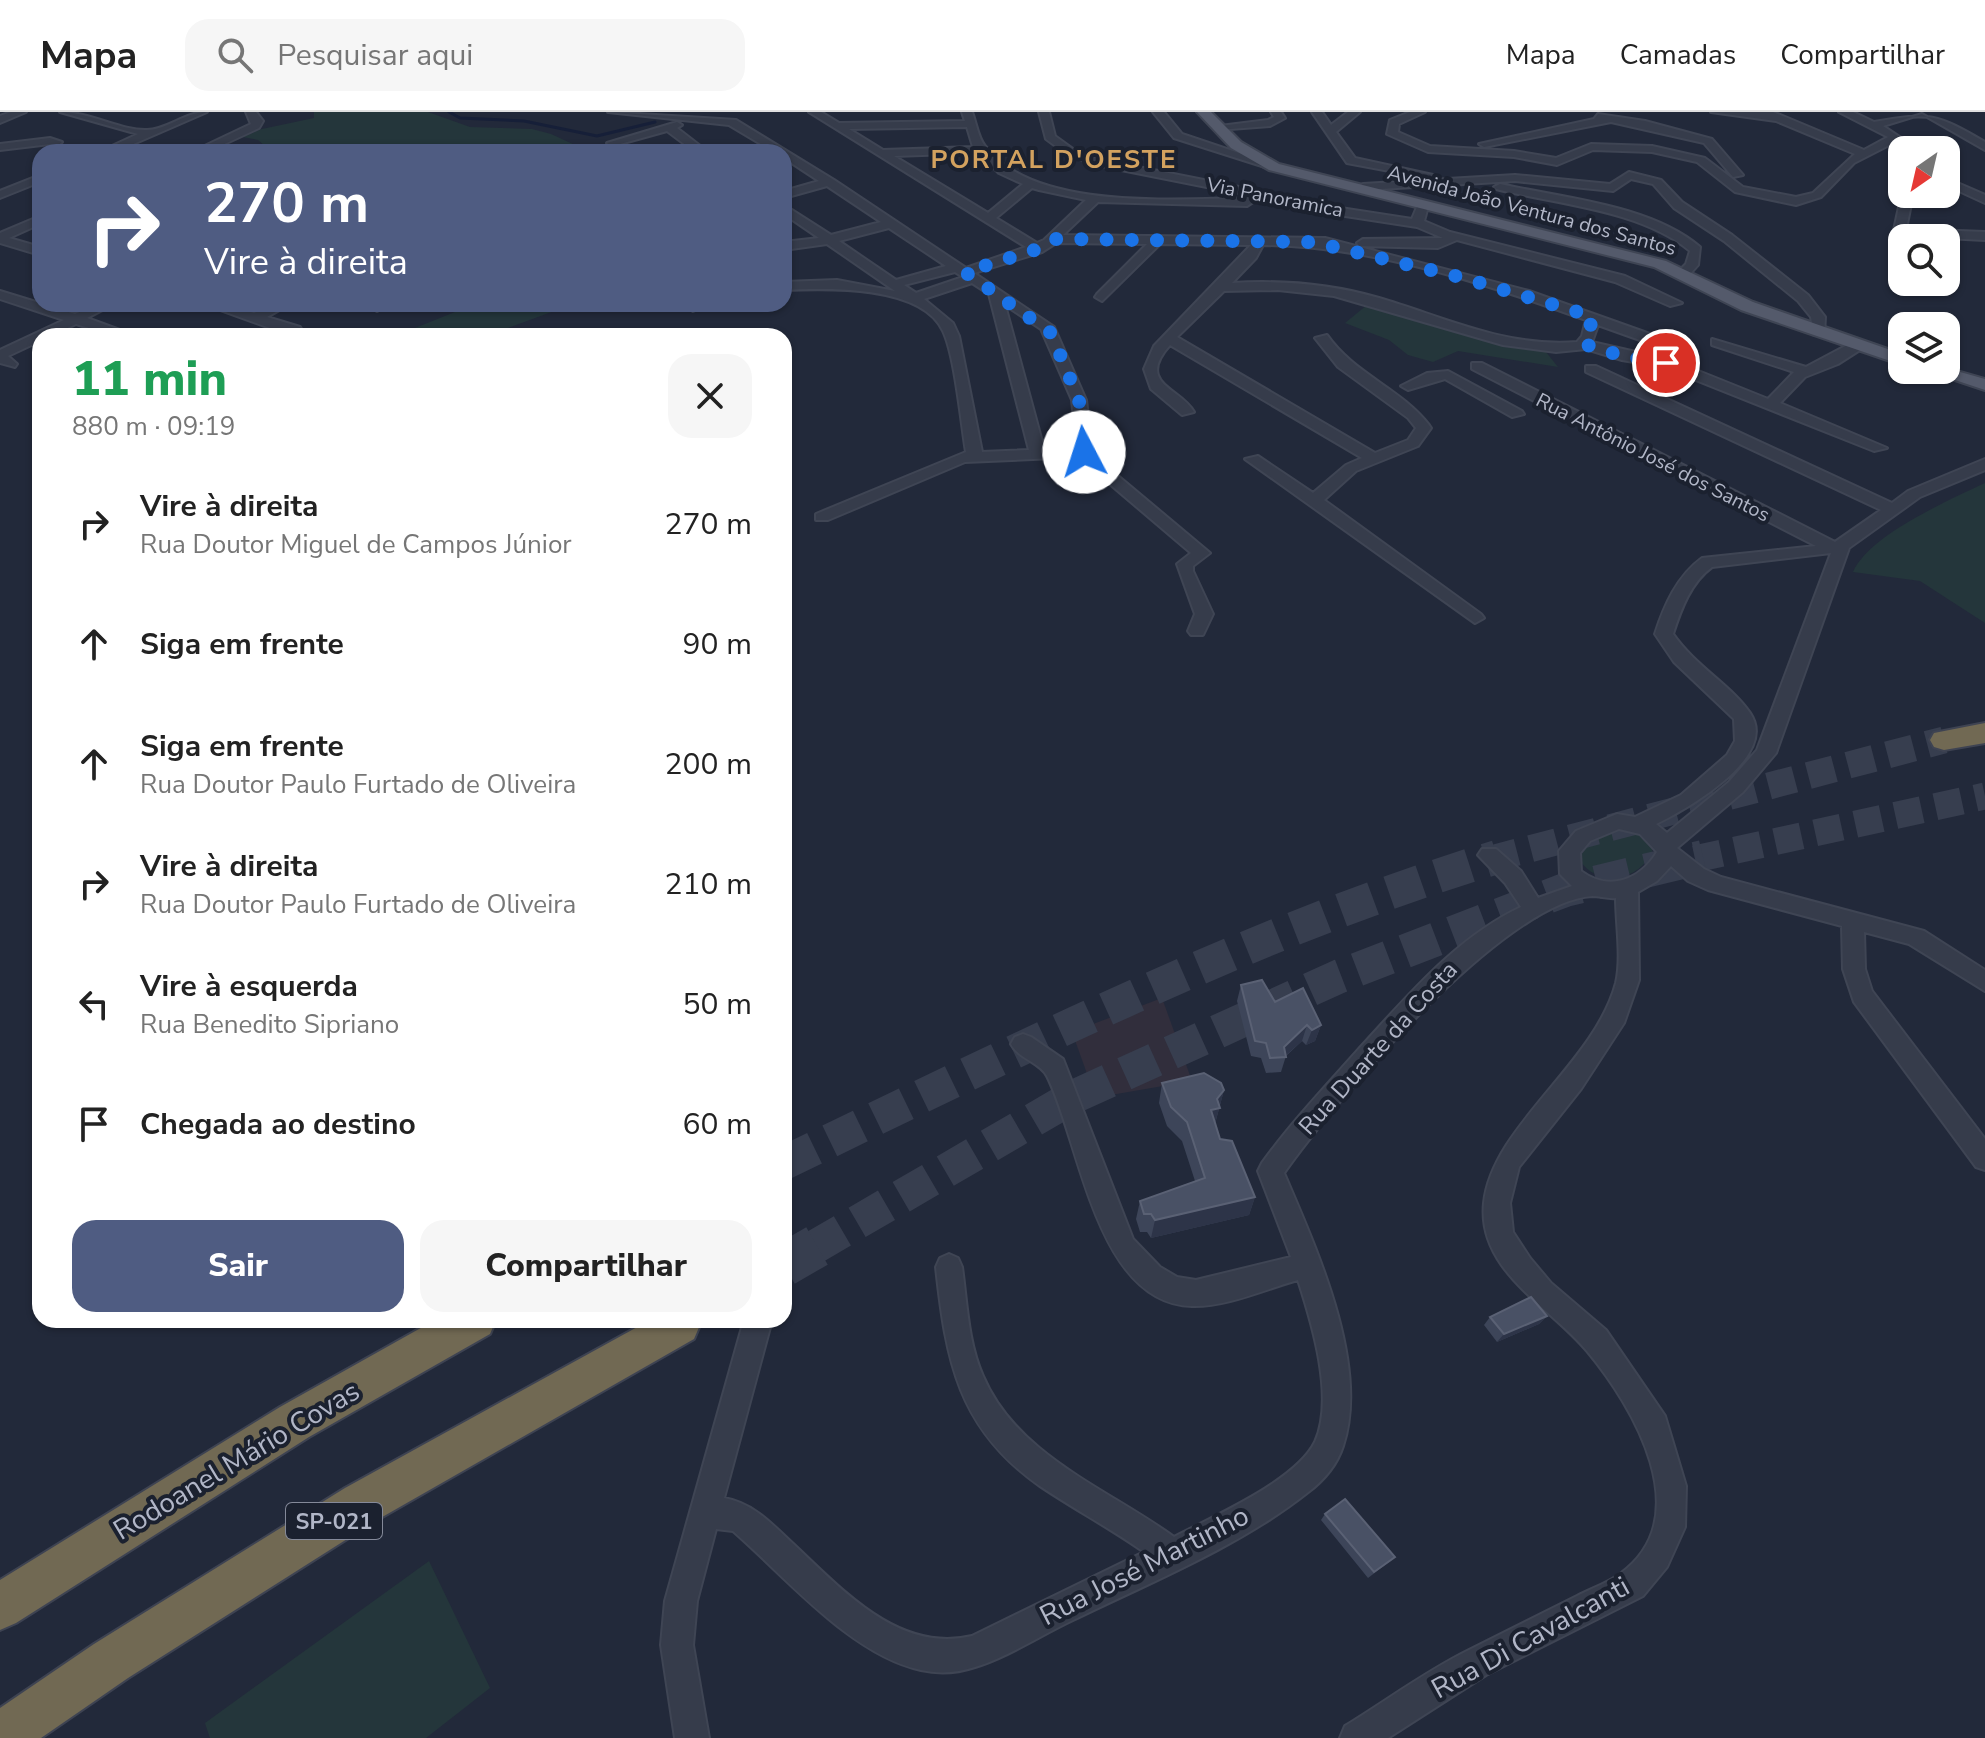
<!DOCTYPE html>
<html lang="pt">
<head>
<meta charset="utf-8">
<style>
	:root { --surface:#fff; --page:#f6f6f6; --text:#222; --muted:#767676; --line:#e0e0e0; --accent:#4f5c82 }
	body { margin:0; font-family:"Nunito Sans",sans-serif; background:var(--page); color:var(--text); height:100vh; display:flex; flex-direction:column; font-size:30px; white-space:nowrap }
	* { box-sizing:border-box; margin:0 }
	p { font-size:26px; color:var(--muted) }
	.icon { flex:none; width:44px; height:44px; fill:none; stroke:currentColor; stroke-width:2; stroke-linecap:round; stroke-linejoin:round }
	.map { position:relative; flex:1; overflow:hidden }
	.sheet { position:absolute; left:32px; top:216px; width:760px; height:1000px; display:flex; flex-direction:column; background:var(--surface); border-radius:24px; box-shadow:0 2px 6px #0004 }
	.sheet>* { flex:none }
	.hud { position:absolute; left:32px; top:32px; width:760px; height:168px; border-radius:24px; box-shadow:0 2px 6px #0004; background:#4f5c82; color:#fff; overflow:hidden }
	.needle { width:52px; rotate:214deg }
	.tools { position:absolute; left:1888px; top:24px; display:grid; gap:16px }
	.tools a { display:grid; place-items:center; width:72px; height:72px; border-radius:16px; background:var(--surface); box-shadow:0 2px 6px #0004; font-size:40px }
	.pin { position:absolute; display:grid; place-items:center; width:68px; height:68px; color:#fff; margin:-34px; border:4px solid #fff; border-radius:50%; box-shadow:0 2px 8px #0007 }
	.me { position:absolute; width:88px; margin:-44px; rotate:355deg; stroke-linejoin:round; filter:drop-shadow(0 0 6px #0008) }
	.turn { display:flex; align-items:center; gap:28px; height:168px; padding:0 40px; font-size:36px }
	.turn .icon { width:104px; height:104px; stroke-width:2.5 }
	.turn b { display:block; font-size:56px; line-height:68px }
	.round { display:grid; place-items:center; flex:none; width:84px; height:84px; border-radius:24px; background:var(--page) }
	.head { display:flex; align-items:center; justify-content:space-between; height:136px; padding:0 40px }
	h1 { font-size:48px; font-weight:800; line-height:60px; color:#1e9e55 }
	.primary-button { display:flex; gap:16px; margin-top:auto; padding:16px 40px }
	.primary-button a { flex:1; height:92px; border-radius:24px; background:var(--accent); color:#fff; font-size:32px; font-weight:800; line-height:92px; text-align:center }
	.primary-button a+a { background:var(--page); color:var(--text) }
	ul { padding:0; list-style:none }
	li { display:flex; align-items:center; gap:24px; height:120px; padding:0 40px }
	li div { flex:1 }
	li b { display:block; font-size:30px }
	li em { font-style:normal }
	header { display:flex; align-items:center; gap:48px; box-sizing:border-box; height:112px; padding:0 40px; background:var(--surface); border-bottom:2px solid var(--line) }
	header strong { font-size:38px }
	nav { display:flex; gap:44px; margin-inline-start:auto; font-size:28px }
	.search { width:560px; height:72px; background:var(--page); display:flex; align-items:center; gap:20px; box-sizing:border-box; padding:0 28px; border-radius:24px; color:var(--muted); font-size:30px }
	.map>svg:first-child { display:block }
	.medical { fill:#312e3c }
	.green { fill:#24363b }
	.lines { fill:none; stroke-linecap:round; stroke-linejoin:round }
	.stream { stroke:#161f38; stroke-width:3 }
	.highway-tunnel-far2 { stroke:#373e4f; stroke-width:27; stroke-dasharray:27 14; stroke-linecap:butt }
	.highway-tunnel-far1 { stroke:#373e4f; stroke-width:34; stroke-dasharray:34 17; stroke-linecap:butt }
	.highway-tunnel { stroke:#373e4f; stroke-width:43; stroke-dasharray:43 22; stroke-linecap:butt }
	.minor-casing { stroke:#3f4554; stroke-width:4 }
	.major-casing { stroke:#3f4554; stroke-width:4 }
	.highway-casing { stroke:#3e4352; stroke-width:4 }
	.minor { fill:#363c4b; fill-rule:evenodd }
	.major { fill:#545a6b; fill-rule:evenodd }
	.highway { fill:#716953; fill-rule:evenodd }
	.wall { fill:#3d4559 }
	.shaded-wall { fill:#2d3448 }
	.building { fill:#495165; stroke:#5a6174; stroke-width:2 }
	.route { stroke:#1a73e8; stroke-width:14; stroke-dasharray:0 25.2 }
	.labels { text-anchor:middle; stroke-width:8; stroke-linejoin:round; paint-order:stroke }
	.far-street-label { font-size:20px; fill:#b1b6c7; stroke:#1b212f }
	.shield { fill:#1b212f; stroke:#848999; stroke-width:2 }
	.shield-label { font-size:22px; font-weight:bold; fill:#b1b6c7 }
	.street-label { font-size:24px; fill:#b1b6c7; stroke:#1b212f }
	.far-district-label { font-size:26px; font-weight:bold; letter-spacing:2px; fill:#d3a25f; stroke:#1b212f }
	.near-street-label { font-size:28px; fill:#b1b6c7; stroke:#1b212f }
</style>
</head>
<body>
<header>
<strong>Mapa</strong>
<div class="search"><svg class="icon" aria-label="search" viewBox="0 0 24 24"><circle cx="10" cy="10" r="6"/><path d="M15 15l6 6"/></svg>Pesquisar aqui</div>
<nav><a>Mapa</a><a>Camadas</a><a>Compartilhar</a></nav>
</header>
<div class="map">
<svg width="1985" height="1626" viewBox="0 0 1985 1626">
	<rect width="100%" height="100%" fill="#22293a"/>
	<path class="medical" d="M1162,886L1192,969L1105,984L1090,970L1072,920Z"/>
	<path class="green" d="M314,0H428L470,15L532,17L551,22L590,40H254L265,34L258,28L243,25L262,17L314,6Z
		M475,192H573L486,224H395Z
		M1367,193L1546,240L1558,255L1458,239L1433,250L1408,243L1389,228L1345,211Z
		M1985,371V511L1920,469L1853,460C1869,423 1949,388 1985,371Z
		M1621,718C1635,719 1646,723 1653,737C1642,768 1600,777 1580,749C1582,730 1604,722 1621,718Z
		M429,1449L490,1576L426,1626H210L205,1611Z"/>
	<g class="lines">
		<path class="stream" d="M449,0L460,6L524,9L597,24L655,10"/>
		<path class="highway-tunnel-far2" d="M1491,747L1944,628
			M1695,747L1985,684"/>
		<path class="highway-tunnel-far1" d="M784,1051C1016,939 1250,820 1497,745
			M813,1136L1071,986L1340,864L1565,778L1703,745"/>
		<path class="highway-tunnel" d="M784,1153L817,1134"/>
		<defs>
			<path id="minor" d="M11,0H26L0,11V4Z
				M60,0C90,0 121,19 147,18C167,18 185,0 207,0L115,40H99L138,22Z
				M246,0H256L263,9L259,16L207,40H192L251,12Z
				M608,0L736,8L834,68L966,156L1026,135L809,0H821L839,11L965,9L962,0H972C976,10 978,26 985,34C1033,99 1175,87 1247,86L1253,90L1247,94L1098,90L1063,123L1325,126L1529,179L1692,237V243H1682L1598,213L1592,230L1671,248L1768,287L1794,260L1712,233V227L1806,255L1853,230H1863V236L1838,252L1805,265L1780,291L1887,336L1874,339L1663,255L1622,248L1586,237L1556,240L1503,233L1334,184L1278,178L1224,179L1177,225L1375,341L1408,328L1416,316L1408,306L1338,255L1315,226L1327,223C1354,262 1400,276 1429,313L1431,316L1418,334L1356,359L1324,388L1481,502L1484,506L1475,511L1245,347L1258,344L1313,381L1346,353L1362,346L1170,233C1135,272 1181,276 1194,300L1182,303L1151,277L1144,257L1154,234L1251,133L1160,132L1102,189L1095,185L1097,182L1147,132L1056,131L1042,140L974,161L1054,215L1086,288L1093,343L1210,441L1193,454V459L1213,502L1203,523H1191L1188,519L1195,502L1177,452L1191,441L1078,345L965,350L828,408H816V402L966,340C961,310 955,244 943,219C922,173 827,176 784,178V170L837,168L895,179L827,132L784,138V130L819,126L784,102V93L831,123L881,110L827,74L784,86V79L819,69L784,46V40H774L729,13ZM967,15L973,35L883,38L849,17ZM979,41L999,61L1023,72L988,101L894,44ZM1032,76L1039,78L1086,88L1044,128L1037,131L996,106ZM889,116L946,154L896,168L839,129ZM1263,133C1372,134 1484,171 1586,208L1582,224L1577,230C1507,236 1444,205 1379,186C1331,172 1281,168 1232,171L1256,146ZM955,160L963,165L916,181L904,173ZM972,171L989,182L1029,338L982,340L959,224L953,211L924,187ZM1005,193L1041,217L1072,288L1077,336L1044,337Z
				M1039,0H1049L1055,24L1073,37L1098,47L1249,77L1282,87L1412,107L1417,95L1421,94L1427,98L1424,109L1450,120L1625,164L1682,191L1670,194L1615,170L1457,128L1438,136L1359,134L1357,131L1363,127L1443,126L1417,115L1280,94L1247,83L1091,52L1065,41L1046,27Z
				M1153,0H1164L1182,22L1275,53L1265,55L1174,26Z
				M1271,0H1281L1285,6L1270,14L1217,18L1212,15L1268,8L1274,5Z
				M1312,0H1322L1331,13L1348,0H1360L1336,20L1355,46L1433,63L1427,66L1347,51Z
				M1410,0H1425L1399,12L1398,20L1430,34L1514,39L1556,46L1591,32L1652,34L1705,46L1743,75L1796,85L1813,81L1855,42L1776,9L1711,0H1773L1864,38L1888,25L1839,0H1853L1874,10C1931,0 1936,2 1985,30V38L1922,2L1883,14L1919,38H1906L1895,30L1854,51L1821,85L1796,93L1735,80L1697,50L1652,40L1593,38L1557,53L1514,45L1428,40L1387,22L1390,8Z
				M1598,2L1645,9L1712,27L1743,63L1733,65L1704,31L1611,10L1484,35L1479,32L1594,7Z
				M677,10L682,13L677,16L708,40H695L667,19L620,32L630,40H617L607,31Z
				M50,26L62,30L55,36L50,32L0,38V32Z
				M1629,60L1661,68L1682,90L1732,123L1808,183L1825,205L1824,223H1814L1811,205L1798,189L1724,129L1674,96L1653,72L1631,67L1613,79L1515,69L1363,78L1357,75L1363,72L1515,63L1610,72Z
				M40,63V70L0,86V79Z
				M1946,66L1985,83V91L1946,73Z
				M1500,72C1563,86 1651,93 1700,135L1698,153L1687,165H1677L1676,162L1686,152L1690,139C1642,98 1556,92 1496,77L1494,75Z
				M1902,81L1913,82L1906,117L1985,120V128L1905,124L1902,144L1898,143L1891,132Z
				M40,104V112L9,126L40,135V143L0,131V121Z
				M0,179L75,202L96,192H114L87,206L136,224H115L76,212L51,224H40V229L8,244L17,252L15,255L0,251V238L64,208L0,187Z
				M204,192H225L254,201L273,192H290L267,205L300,215L306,224H292Z
				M373,192H389L377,199L370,195Z
				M689,192H710L693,199L686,195Z
				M1472,251H1482L1835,430L1881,398L1586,260V254H1596L1892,391L1908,379L1985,347V358L1920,385L1849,436L1776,641L1743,680L1677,736L1704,757L1721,765L1924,819L1985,858V879L1909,832L1864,820L1865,857L1872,879L1985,1027V1058L1976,1055L1854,890L1843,857L1842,814L1708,778L1688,769L1671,754L1657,769L1638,780L1639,868L1624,911L1581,977L1519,1055L1510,1091L1513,1120L1530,1146L1551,1171L1606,1218L1665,1304L1686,1374L1685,1415L1667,1455L1643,1484L1486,1563L1388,1626H1340L1345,1614C1386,1589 1426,1559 1469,1538C1505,1520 1541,1502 1577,1484C1590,1477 1608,1471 1620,1462C1699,1405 1633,1294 1587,1239C1550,1194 1477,1159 1484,1091C1492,1014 1594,953 1616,871C1622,846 1616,812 1616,786C1608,787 1600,784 1592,784C1503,790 1335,989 1284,1061C1316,1136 1370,1253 1343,1334C1337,1353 1323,1369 1307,1381C1240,1434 1149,1471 1073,1508C1041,1523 1008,1545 975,1555C957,1561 939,1562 921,1558C851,1543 786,1465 733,1419L716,1417L697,1489L693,1533L709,1626H675L661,1533L665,1489L744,1208H772L724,1386C752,1391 770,1410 790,1429C840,1475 897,1542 972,1524L1144,1440C1110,1416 1074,1397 1040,1374C958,1317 946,1248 936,1155L940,1146L949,1142L958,1146L962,1155C967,1191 968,1231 983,1264C1017,1344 1108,1377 1174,1425C1212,1405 1296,1369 1315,1330C1335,1286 1312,1211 1298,1168C1265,1177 1227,1195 1192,1194C1096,1192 1080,1029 1047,964C1040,950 1019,947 1011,932L1015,925L1023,922L1031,925L1063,947L1133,1127L1160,1155L1177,1165L1196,1168L1291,1145L1258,1059L1262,1051C1291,1011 1324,976 1357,939C1405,887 1455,826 1521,795L1505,771L1478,743L1482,737H1496L1521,759L1538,786L1572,774L1560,762L1559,739L1576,719L1617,702L1635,705L1681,683L1727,643L1735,629L1734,607L1674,550L1655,522C1664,494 1677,464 1702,446L1816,434L1472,257ZM1831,441L1757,638L1729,670L1667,721L1656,712C1685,698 1780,645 1750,601C1732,574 1695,554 1673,522C1681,497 1691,470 1712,455ZM1619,717L1640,722L1657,740C1640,768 1609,780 1581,759L1580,741L1590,729Z
				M1448,259L1522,299L1524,302L1512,305L1445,267L1408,278L1401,274L1427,261Z
				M784,269L790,270V276L784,277Z"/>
			<path id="major" d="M1197,0H1211L1241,30L1279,52L1666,149L1753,190L1902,242V253L1741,198L1654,155L1269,58L1231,36Z
				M1946,256L1985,267V278L1925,258Z"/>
			<path id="highway" d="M1985,611V631L1944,638L1934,635L1930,628L1934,621Z
				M435,1208H496L490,1222L309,1325L16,1511L0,1518V1468L280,1295Z
				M650,1208H698L700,1213L694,1227L377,1408L128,1566L41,1626H0V1596L94,1532L345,1376Z"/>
		</defs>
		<use href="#minor" class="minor-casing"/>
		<use href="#major" class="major-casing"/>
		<use href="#highway" class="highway-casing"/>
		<use href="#minor" class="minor"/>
		<use href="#major" class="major"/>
		<use href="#highway" class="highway"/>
	</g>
	<path class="wall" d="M1241,873L1321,913L1315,929L1306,933L1302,929L1286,944L1281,960L1266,961L1261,946L1251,944L1237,889Z
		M1162,971L1224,978L1215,1012L1220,1027L1255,1085L1249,1103L1151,1126L1147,1120H1140L1136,1107L1140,1089L1195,1069L1182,1029L1167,1014L1159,991Z
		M1547,1204L1539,1212L1497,1230L1484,1213L1490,1205Z
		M1325,1402L1389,1450L1368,1466L1321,1408Z"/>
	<path class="shaded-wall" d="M1307,913L1302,929L1284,945V935Z
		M1321,913L1315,929L1306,933L1312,918Z
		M1224,978L1214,1015L1211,998L1217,987Z
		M1255,1085L1249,1103L1151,1126L1155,1108Z
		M1547,1204L1539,1212L1497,1230L1504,1222Z"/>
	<path class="building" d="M1262,868L1275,890L1303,876L1321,913L1312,918L1307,913L1284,935L1286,945L1270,946L1266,931L1255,929L1241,873Z
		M1204,961L1221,971L1224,978L1217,987L1220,996L1211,998L1220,1027L1232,1029L1255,1085L1155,1108L1151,1102H1144L1140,1089L1205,1066L1187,1010L1171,995L1162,971Z
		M1531,1185L1547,1204L1504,1222L1490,1205Z
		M1345,1387L1395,1445L1374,1460L1325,1402Z"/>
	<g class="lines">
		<path class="route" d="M1084,340L1079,288L1051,221L965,160L1038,137L1056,127L1313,130L1460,165L1578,200L1593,206L1584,232L1622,244L1666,251"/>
	</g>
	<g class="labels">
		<g class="far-street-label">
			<text transform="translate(1275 85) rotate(11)" y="7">Via Panoramica</text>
			<text transform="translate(1532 98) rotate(15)" y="7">Avenida João Ventura dos Santos</text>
			<text transform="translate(1653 345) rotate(27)" y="7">Rua Antônio José dos Santos</text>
		</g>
		<rect class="shield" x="286" y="1391" width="96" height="36" rx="6"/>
		<g class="shield-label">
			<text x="334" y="1417">SP-021</text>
		</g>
		<g class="street-label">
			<text transform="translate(1378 936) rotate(-48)" y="8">Rua Duarte da Costa</text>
		</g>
		<g class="far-district-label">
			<text x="1054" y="56">PORTAL D'OESTE</text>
		</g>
		<g class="near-street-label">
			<text transform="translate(236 1348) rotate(-31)" y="10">Rodoanel Mário Covas</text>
			<text transform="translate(1144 1453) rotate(-27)" y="10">Rua José Martinho</text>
			<text transform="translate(1530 1525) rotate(-29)" y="10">Rua Di Cavalcanti</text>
		</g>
	</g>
</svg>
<div class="tools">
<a><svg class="needle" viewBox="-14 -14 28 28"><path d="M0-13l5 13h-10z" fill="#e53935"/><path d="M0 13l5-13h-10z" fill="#767676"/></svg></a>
<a><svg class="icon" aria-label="search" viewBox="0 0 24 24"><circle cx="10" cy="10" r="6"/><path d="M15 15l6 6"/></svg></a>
<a><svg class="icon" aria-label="layers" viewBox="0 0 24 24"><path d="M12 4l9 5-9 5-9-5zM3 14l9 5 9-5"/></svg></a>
</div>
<div class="pin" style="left:1666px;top:251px;background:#d93025"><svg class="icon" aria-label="arrive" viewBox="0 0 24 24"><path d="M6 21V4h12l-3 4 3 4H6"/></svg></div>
<svg class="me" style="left:1084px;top:340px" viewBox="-20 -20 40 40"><circle r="19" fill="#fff"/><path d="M0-13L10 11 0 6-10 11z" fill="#1a73e8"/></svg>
<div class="hud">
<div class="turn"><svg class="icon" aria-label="right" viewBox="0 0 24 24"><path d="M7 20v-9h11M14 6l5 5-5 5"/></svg><div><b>270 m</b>Vire à direita</div></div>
</div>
<section class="sheet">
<div class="head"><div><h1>11 min</h1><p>880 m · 09:19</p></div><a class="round"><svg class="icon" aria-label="close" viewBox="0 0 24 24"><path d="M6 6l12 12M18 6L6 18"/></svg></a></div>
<ul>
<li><svg class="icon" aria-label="right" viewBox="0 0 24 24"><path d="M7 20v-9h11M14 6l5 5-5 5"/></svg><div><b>Vire à direita</b><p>Rua Doutor Miguel de Campos Júnior</p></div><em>270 m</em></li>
<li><svg class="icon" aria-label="ahead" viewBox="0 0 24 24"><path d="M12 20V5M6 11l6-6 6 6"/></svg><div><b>Siga em frente</b></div><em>90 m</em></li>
<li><svg class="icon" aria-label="ahead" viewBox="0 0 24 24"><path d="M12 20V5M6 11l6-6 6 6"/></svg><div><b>Siga em frente</b><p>Rua Doutor Paulo Furtado de Oliveira</p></div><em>200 m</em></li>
<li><svg class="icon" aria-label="right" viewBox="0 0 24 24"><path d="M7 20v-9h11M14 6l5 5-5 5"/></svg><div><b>Vire à direita</b><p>Rua Doutor Paulo Furtado de Oliveira</p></div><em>210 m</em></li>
<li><svg class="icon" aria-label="left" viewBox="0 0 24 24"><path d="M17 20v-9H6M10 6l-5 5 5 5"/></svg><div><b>Vire à esquerda</b><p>Rua Benedito Sipriano</p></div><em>50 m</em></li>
<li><svg class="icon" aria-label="arrive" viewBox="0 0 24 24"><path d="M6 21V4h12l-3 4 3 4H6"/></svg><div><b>Chegada ao destino</b></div><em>60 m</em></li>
</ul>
<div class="primary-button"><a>Sair</a><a>Compartilhar</a></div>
</section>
</div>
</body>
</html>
